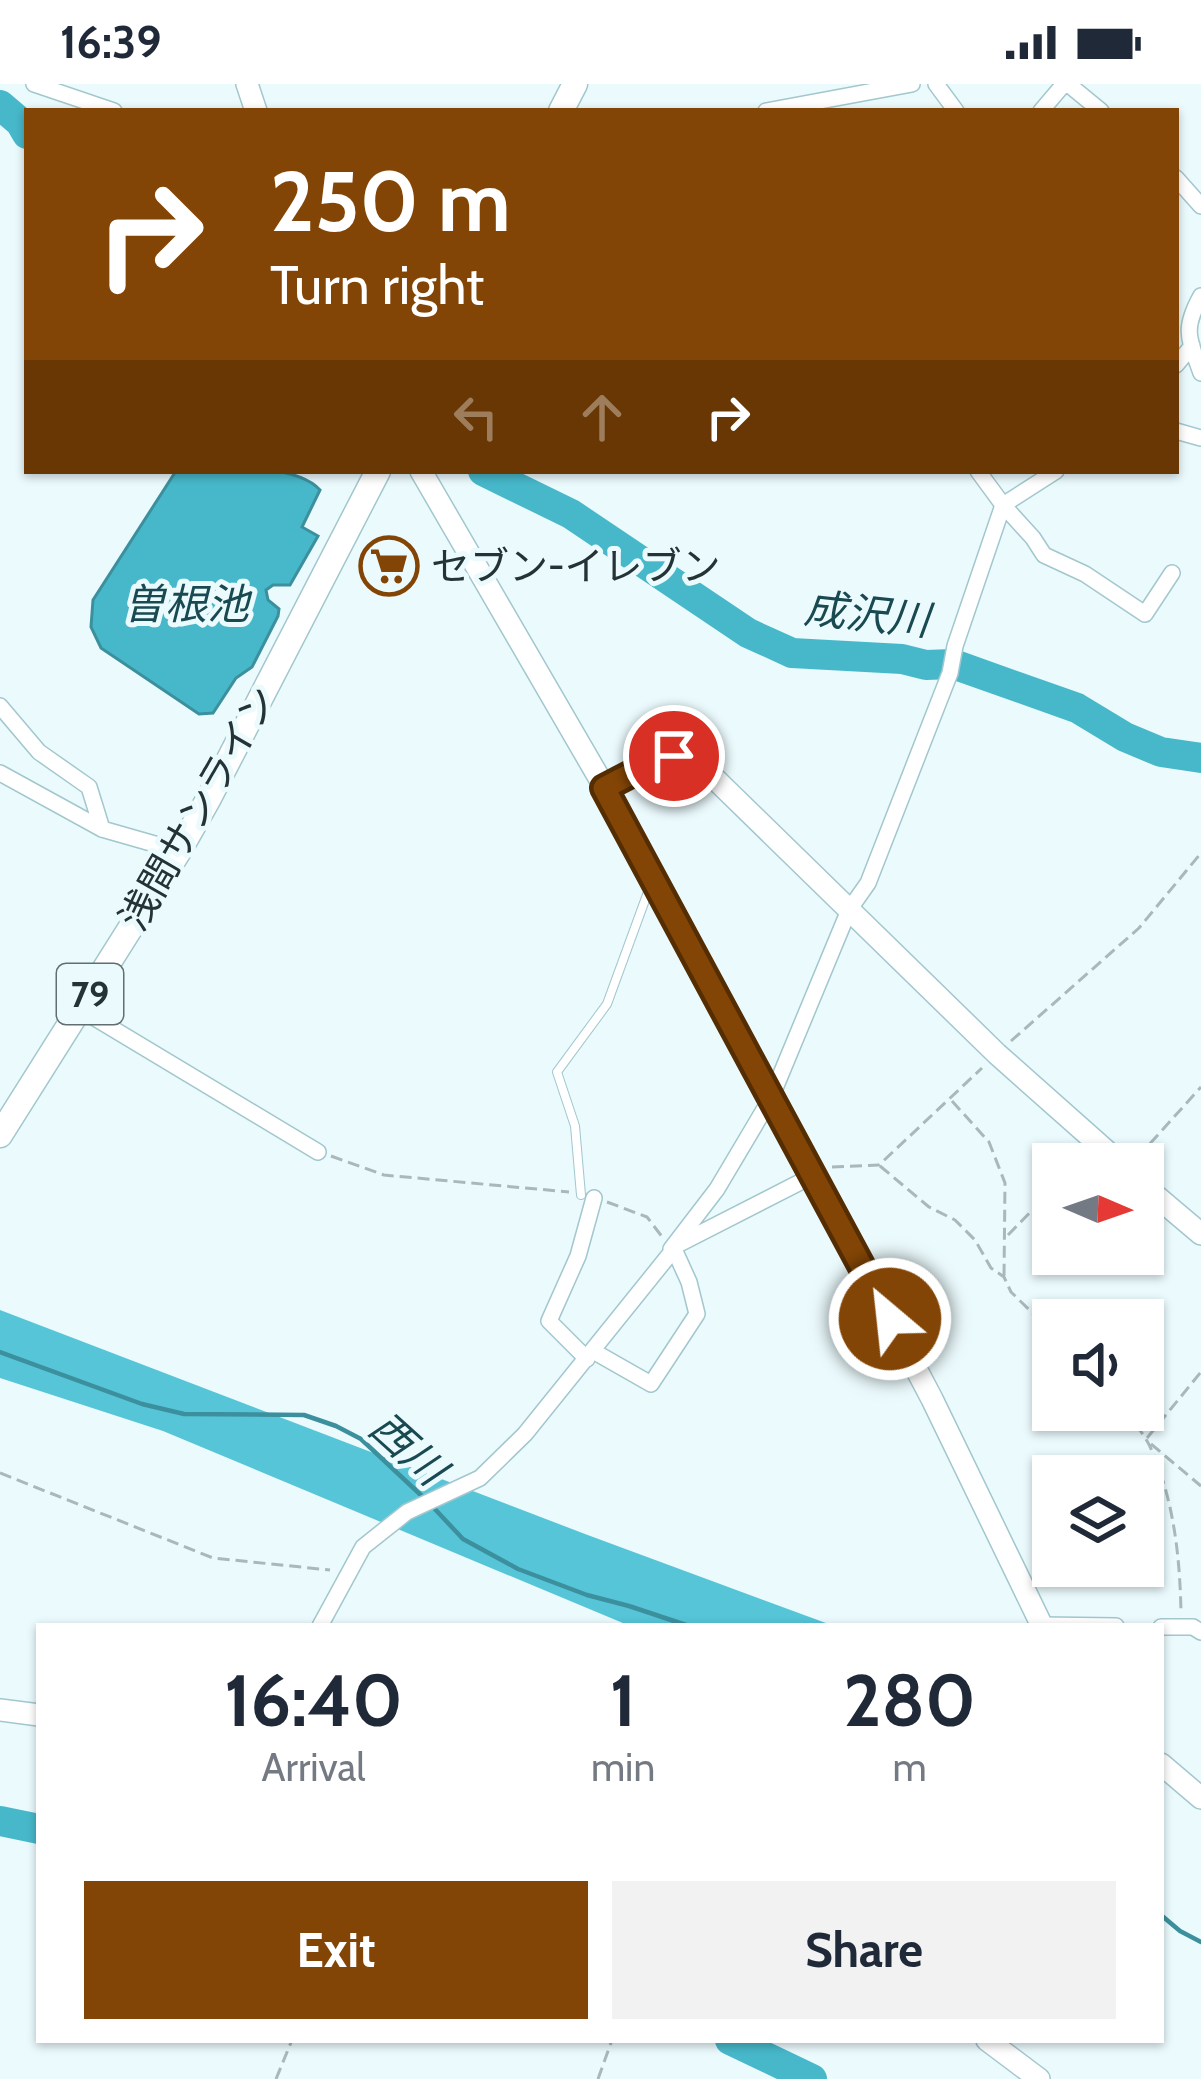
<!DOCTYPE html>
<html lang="en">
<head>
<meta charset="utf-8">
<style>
	:root { --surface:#fff; --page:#f2f2f3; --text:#1f2937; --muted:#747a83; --accent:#834505 }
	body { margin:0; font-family:Cabin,"Noto Sans JP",sans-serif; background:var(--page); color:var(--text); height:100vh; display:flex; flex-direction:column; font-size:45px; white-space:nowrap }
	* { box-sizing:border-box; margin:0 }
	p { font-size:39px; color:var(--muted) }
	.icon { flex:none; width:66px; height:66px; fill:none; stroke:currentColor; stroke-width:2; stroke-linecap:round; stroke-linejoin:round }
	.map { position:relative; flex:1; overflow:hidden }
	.side { position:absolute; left:36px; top:1539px; width:1128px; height:420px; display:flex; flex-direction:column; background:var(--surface); border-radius:0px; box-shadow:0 3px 9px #0004 }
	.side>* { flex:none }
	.top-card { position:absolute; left:24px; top:24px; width:1155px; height:366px; border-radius:0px; box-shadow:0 3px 9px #0004; background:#834505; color:#fff; overflow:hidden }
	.needle { width:78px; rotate:92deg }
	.controls { position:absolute; left:1032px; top:1059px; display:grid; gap:24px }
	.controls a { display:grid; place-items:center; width:132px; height:132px; border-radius:0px; background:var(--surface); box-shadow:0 3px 9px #0004; font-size:60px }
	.pin { position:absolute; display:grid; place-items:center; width:102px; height:102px; color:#fff; margin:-51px; border:6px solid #fff; border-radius:50%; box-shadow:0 3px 12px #0007 }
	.me { position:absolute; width:132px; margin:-66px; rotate:332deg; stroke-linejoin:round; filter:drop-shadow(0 0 9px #0008) }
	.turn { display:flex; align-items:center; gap:42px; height:252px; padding:0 48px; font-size:54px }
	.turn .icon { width:156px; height:156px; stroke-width:2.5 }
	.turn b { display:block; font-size:84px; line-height:102px }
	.lanes { display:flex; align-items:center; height:114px; padding:0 48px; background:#0003; justify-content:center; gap:60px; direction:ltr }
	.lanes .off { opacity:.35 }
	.eta { display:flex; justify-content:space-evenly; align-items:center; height:204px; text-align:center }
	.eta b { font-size:72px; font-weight:700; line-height:84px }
	.primary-button { display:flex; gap:24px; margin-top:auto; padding:24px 48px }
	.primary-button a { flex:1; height:138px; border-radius:0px; background:var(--accent); color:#fff; font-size:48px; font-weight:700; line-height:138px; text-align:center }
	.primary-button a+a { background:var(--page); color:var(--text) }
	.status { display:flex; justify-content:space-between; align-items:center; height:84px; padding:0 60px; background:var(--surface); direction:ltr }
	.status svg { height:33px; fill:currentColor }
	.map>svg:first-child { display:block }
	.forest { fill:#56c5d8 }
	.water { fill:#47b8ca; stroke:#3c909e; stroke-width:3 }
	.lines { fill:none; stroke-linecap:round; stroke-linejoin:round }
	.stream { stroke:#3c909e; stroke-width:4.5 }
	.river { stroke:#47b8ca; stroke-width:30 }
	.lane-casing { stroke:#a2c7ce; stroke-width:10 }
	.street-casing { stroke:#a2c7ce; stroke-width:18 }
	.secondary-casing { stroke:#a2c7ce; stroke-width:24 }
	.primary-casing { stroke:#a2c7ce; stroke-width:27 }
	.path { stroke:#a9b8bb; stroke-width:3; stroke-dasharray:12 6; stroke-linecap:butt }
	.lane { stroke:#fff; stroke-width:8 }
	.street { stroke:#fff; stroke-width:15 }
	.secondary { stroke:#fff; stroke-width:21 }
	.primary { stroke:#fff; stroke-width:24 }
	.route-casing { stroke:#552d03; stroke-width:30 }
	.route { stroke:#834505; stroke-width:21 }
	.labels { text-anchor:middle; stroke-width:10; stroke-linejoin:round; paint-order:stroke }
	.shield { fill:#ebfafd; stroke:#606f72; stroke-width:3 }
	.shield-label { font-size:36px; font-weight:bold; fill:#243336 }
	.poi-label { font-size:39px; fill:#243336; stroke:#ebfafd; text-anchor:start }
	.street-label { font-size:39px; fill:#243336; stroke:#ebfafd }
	.water-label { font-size:42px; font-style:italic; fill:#194a52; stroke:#ebfafd }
</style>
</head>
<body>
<div class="status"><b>16:39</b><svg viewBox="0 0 49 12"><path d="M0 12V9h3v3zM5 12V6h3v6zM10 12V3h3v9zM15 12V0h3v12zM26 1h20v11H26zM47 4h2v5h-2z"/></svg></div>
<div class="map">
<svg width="1201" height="1995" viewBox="0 0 1201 1995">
	<rect width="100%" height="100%" fill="#ebfafd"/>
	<path class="forest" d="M0,1226L585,1450L834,1542H630L163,1347L0,1294Z"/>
	<path class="water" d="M176,387C216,387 292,376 320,406L302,443L318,452L290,501H273L266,506L268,516L279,525L278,532L252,583L236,594L213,629L199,630L101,564L91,543L93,516Z"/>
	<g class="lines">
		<path class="stream" d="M0,1268L142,1320L184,1330L304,1331L336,1342L361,1355L424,1414
			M432,1422L463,1455L518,1485L587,1511L629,1522L689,1542
			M1161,1831L1180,1847L1201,1858"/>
		<path class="river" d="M0,21L20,38L27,50
			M483,387L571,430L748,549L792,569L902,575L926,581L953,580L1077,624L1125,653L1161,668L1201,674
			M0,1737L39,1745
			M730,1956L812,1995"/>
		<defs>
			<path id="lane" d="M581,1111L575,1042L557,988L607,920L652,797"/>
			<path id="street" d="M34,0L114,27
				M936,0L956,27
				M1068,0L1101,27
				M766,27L912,0
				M1041,27L1064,0
				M1176,94L1201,122
				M1201,212C1182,246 1189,255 1201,289
				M1176,281L1192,262
				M1176,347L1201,354
				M978,387L1003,421L1033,454L1044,471L1085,490L1145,530L1172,489
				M0,622L39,668L89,703L102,745
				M0,689L102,745L179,767
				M80,925L318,1068
				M679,1160L814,1091
				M671,1165L717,1105L771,1014L849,826L868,799L950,589L955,562L1003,421L1056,387
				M593,1267L651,1300L697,1230L689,1198L674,1165
				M587,1275L549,1237L578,1172L594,1114
				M1041,1541L1116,1542
				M320,1542L363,1463L407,1428L480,1394L525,1350L674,1165
				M1161,1543H1193L1201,1548"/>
			<path id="secondary" d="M247,0L256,27
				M421,387L605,704L814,1091L932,1315L1042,1542
				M605,704C647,682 666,658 710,690L997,970L1121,1080
				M1143,1101L1201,1150
				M0,1626L39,1631
				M1161,1680L1201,1714
				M987,1956L1039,1995"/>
			<path id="primary" d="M561,27L575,0
				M0,1051L179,767L209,714L378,387"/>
		</defs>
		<use href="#lane" class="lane-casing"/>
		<use href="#street" class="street-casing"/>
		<use href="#secondary" class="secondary-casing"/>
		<use href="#primary" class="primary-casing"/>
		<path class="path" d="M1011,957L1139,844L1201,769
			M952,1017L989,1058L1005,1099L1004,1193
			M331,1072L384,1091L569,1108
			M1138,1073L1201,1003
			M1078,1080L1085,1073
			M880,1082L929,1123L955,1136L975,1156L991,1184L1004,1193L1011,1208L1053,1249
			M832,1083L879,1081L982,984
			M607,1118L647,1133L663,1154
			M1008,1151L1053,1105
			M1125,1326C1134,1339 1146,1352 1152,1367C1174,1418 1180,1474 1181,1529
			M1147,1354L1201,1288
			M1151,1360L1201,1402
			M0,1389L213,1474L330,1486
			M276,1995L292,1956
			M598,1995L612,1956"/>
		<use href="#lane" class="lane"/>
		<use href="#street" class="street"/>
		<use href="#secondary" class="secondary"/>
		<use href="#primary" class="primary"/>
	</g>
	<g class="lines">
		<defs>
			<path id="route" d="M674,672L656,677L604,704L890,1235"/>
		</defs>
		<use href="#route" class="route-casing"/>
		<use href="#route" class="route"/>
	</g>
	<defs>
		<symbol id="supermarket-ring" viewBox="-11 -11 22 22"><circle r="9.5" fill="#ebfafd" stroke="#834505" stroke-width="1.5"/><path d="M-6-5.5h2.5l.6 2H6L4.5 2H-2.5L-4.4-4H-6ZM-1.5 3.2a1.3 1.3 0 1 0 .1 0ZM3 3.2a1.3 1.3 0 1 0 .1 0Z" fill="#834505"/></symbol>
	</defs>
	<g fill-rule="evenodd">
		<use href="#supermarket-ring" x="356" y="449" width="66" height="66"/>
	</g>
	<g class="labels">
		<rect class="shield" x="57" y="880" width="66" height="60" rx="9"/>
		<g class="shield-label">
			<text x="90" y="923">79</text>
		</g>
		<g class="poi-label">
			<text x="431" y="496">セブン-イレブン</text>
		</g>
		<g class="street-label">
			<text transform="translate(198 724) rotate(-60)" y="14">浅間サンライン</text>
		</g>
		<g class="water-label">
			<text x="186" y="535">曽根池</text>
			<text transform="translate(867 530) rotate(6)" y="15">成沢川</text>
			<text transform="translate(408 1364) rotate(42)" y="15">西川</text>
		</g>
	</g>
</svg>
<div class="controls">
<a><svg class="needle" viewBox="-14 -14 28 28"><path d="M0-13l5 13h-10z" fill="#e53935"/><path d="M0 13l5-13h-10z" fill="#747a83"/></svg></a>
<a><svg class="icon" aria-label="sound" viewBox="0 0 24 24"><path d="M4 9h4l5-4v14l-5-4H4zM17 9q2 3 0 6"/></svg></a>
<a><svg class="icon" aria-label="layers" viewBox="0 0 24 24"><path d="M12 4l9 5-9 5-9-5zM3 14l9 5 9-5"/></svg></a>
</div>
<div class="pin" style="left:674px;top:672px;background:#d93025"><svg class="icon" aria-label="arrive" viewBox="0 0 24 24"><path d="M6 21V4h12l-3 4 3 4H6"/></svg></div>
<svg class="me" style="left:890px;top:1235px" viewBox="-20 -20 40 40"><circle r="17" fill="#834505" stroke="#fff" stroke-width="3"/><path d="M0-11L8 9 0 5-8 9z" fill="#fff"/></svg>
<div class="top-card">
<div class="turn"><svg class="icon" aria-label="right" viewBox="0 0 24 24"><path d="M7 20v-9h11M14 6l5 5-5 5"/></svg><div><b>250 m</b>Turn right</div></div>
<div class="lanes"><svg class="icon off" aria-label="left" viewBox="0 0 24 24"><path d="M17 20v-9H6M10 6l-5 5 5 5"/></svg><svg class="icon off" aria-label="ahead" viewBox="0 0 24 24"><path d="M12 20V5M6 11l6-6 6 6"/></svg><svg class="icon" aria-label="right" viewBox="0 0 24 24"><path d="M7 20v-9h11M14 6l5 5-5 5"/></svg></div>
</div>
<section class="side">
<div class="eta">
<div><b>16:40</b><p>Arrival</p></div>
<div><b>1</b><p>min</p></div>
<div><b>280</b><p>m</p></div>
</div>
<div class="primary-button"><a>Exit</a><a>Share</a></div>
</section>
</div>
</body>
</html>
